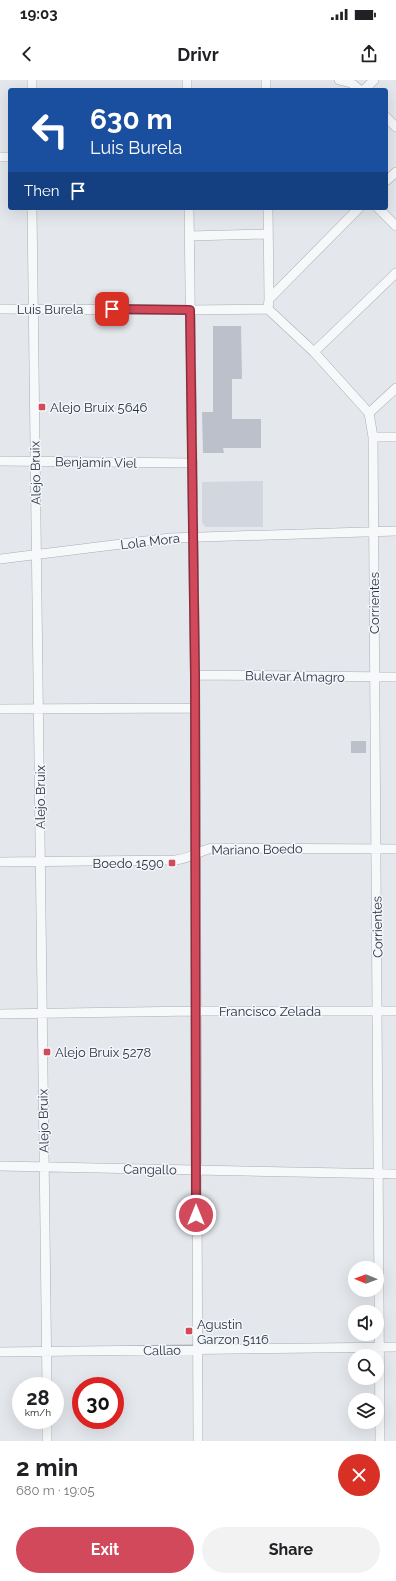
<!DOCTYPE html>
<html lang="en">
<head>
<meta charset="utf-8">
<style>
	:root { --surface:#fff; --page:#f2f2f2; --text:#202124; --muted:#757577; --accent:#d1495b }
	body { margin:0; font-family:Raleway,sans-serif; background:var(--page); color:var(--text); height:100vh; display:flex; flex-direction:column; font-size:15px; white-space:nowrap }
	* { box-sizing:border-box; margin:0 }
	p { font-size:13px; color:var(--muted) }
	.icon { flex:none; width:22px; height:22px; fill:none; stroke:currentColor; stroke-width:2; stroke-linecap:round; stroke-linejoin:round }
	.map { position:relative; height:1361px; overflow:hidden }
	.side { display:flex; flex-direction:column; background:var(--surface); flex:1 }
	.side>* { flex:none }
	.banner { position:absolute; left:8px; top:8px; width:380px; height:122px; border-radius:4px; box-shadow:0 4px 16px #0002; background:#1a4fa0; color:#fff; overflow:hidden }
	.needle { width:26px; rotate:271deg }
	.buttons { position:absolute; left:348px; top:1181px; display:grid; gap:8px }
	.buttons a { display:grid; place-items:center; width:36px; height:36px; border-radius:50%; background:var(--surface); box-shadow:0 4px 16px #0002; font-size:20px }
	.speed { position:absolute; left:12px; top:1297px; display:flex; gap:8px; font-size:20px; font-weight:700; text-align:center }
	.speed>* { display:grid; place-content:center; width:52px; height:52px; border-radius:50%; background:var(--surface); box-shadow:0 4px 16px #0002; line-height:1 }
	.speed small { font-size:10px; font-weight:400 }
	.speed .limit { border:6px solid #d22; background:#fff; color:#111 }
	.pin { position:absolute; display:grid; place-items:center; width:34px; height:34px; color:#fff; margin:-17px; border-radius:8px; box-shadow:0 2px 6px #0006 }
	.me { position:absolute; width:44px; margin:-22px; rotate:0deg; stroke-linejoin:round; filter:drop-shadow(0 0 3px #0008) }
	.turn { display:flex; align-items:center; gap:14px; height:84px; padding:0 16px; font-size:18px }
	.turn .icon { width:52px; height:52px; stroke-width:2.5 }
	.turn b { display:block; font-size:28px; line-height:34px }
	.then { display:flex; align-items:center; height:38px; padding:0 16px; background:#0003; gap:8px; font-size:15px }
	.round { display:grid; place-items:center; flex:none; width:42px; height:42px; border-radius:21px; background:var(--page) }
	.headline { display:flex; align-items:center; justify-content:space-between; height:68px; padding:0 16px }
	h1 { font-size:24px; font-weight:700; line-height:30px }
	.action { display:flex; gap:8px; margin-top:auto; padding:8px 16px }
	.action a { flex:1; height:46px; border-radius:24px; background:var(--accent); color:#fff; font-size:16px; font-weight:700; line-height:46px; text-align:center }
	.action a+a { background:var(--page); color:var(--text) }
	.status { display:flex; justify-content:space-between; align-items:center; height:28px; padding:0 20px; background:var(--surface); direction:ltr }
	.status svg { height:11px; fill:currentColor }
	header { display:flex; justify-content:space-between; align-items:center; height:52px; padding:0 16px; background:var(--surface); font-size:18px; font-weight:700 }
	.map>svg:first-child { display:block }
	.built { fill:#d2d6de }
	.building { fill:#bbc0ca }
	.lines { fill:none; stroke-linecap:round; stroke-linejoin:round }
	.minor-casing { stroke:#a9aeb7; stroke-width:10 }
	.minor { stroke:#f7f8fa; stroke-width:9 }
	.route-casing { stroke:#882f3b; stroke-width:10 }
	.route { stroke:#d1495b; stroke-width:7 }
	.poi-dot { fill:#d1495b; stroke:#f4f6f9; stroke-width:1.5 }
	.labels { text-anchor:middle; stroke-width:3; stroke-linejoin:round; paint-order:stroke }
	.street-label { font-size:13px; fill:#2b3445; stroke:#f4f6f9 }
	.poi-label { font-size:13px; fill:#2b3445; stroke:#f4f6f9; text-anchor:start }
</style>
</head>
<body>
<div class="status"><b>19:03</b><svg viewBox="0 0 49 12"><path d="M0 12V9h3v3zM5 12V6h3v6zM10 12V3h3v9zM15 12V0h3v12zM26 1h20v11H26zM47 4h2v5h-2z"/></svg></div>
<header><svg class="icon" aria-label="back" viewBox="0 0 24 24"><path d="M15 5l-7 7 7 7"/></svg>Drivr<svg class="icon" aria-label="share" viewBox="0 0 24 24"><path d="M12 15V3M7 8l5-5 5 5M5 13v7h14v-7"/></svg></header>
<div class="map">
<svg width="396" height="1361" viewBox="0 0 396 1361">
	<rect width="100%" height="100%" fill="#e4e7ec"/>
	<path class="built" d="M263,401V447H206L202,443V402Z"/>
	<path class="building" d="M213,246H241L242,299H232V339H261V368H223L224,373H203L202,332H213Z
		M351,661H366V673H351Z"/>
	<g class="lines">
		<defs>
			<path id="minor" d="M32,0V10
				M187,0V10
				M266,0V10
				M339,0L351,3L360,10
				M364,10L374,0
				M386,37L396,47
				M0,77H10
				M386,101L396,92
				M32,128L47,1306
				M189,128L195,595L198,1361
				M268,128L269,219
				M359,128L269,219L268,229L314,272L369,333
				M378,128L396,146
				M189,156L268,154
				M0,229L190,230L268,229
				M314,272L396,193
				M369,333L373,357L380,1361
				M369,333L396,308
				M373,357H396
				M0,381L193,383
				M0,479L170,458L396,451
				M195,595L396,597
				M0,629L195,628
				M0,782L175,780C190,779 198,771 212,768L396,769
				M0,934L196,931H396
				M0,1086L396,1094
				M0,1272L396,1267
				M47,1340V1361"/>
		</defs>
		<use href="#minor" class="minor-casing"/>
		<use href="#minor" class="minor"/>
	</g>
	<g class="lines">
		<defs>
			<path id="route" d="M112,229L190,230L195,595L196,1135"/>
		</defs>
		<use href="#route" class="route-casing"/>
		<use href="#route" class="route"/>
	</g>
	<g class="poi-dot">
		<rect x="38" y="323" width="8" height="8" rx="2"/>
		<rect x="168" y="779" width="8" height="8" rx="2"/>
		<rect x="43" y="968" width="8" height="8" rx="2"/>
		<rect x="185" y="1247" width="8" height="8" rx="2"/>
	</g>
	<g class="labels">
		<g class="street-label">
			<text x="50" y="234">Luis Burela</text>
			<text transform="translate(96 382) rotate(1)" y="5">Benjamín Viel</text>
			<text transform="translate(35 393) rotate(-91)" y="5">Alejo Bruix</text>
			<text transform="translate(150 461) rotate(-7)" y="5">Lola Mora</text>
			<text transform="translate(374 523) rotate(-90)" y="5">Corrientes</text>
			<text transform="translate(295 596) rotate(1)" y="5">Bulevar Almagro</text>
			<text transform="translate(40 717) rotate(-90)" y="5">Alejo Bruix</text>
			<text transform="translate(257 769) rotate(-1)" y="5">Mariano Boedo</text>
			<text transform="translate(377 847) rotate(-91)" y="5">Corrientes</text>
			<text x="270" y="936">Francisco Zelada</text>
			<text transform="translate(43 1041) rotate(-91)" y="5">Alejo Bruix</text>
			<text transform="translate(150 1089) rotate(1)" y="5">Cangallo</text>
			<text transform="translate(162 1270) rotate(-1)" y="5">Callao</text>
		</g>
		<g class="poi-label">
			<text x="50" y="332">Alejo Bruix 5646</text>
			<text x="164" y="788" text-anchor="end">Boedo 1590</text>
			<text x="55" y="977">Alejo Bruix 5278</text>
			<text x="197" y="1249">Agustin<tspan x="197" dy="15">Garzon 5116</tspan></text>
		</g>
	</g>
</svg>
<div class="buttons">
<a><svg class="needle" viewBox="-14 -14 28 28"><path d="M0-13l5 13h-10z" fill="#e53935"/><path d="M0 13l5-13h-10z" fill="#757577"/></svg></a>
<a><svg class="icon" aria-label="sound" viewBox="0 0 24 24"><path d="M4 9h4l5-4v14l-5-4H4zM17 9q2 3 0 6"/></svg></a>
<a><svg class="icon" aria-label="search" viewBox="0 0 24 24"><circle cx="10" cy="10" r="6"/><path d="M15 15l6 6"/></svg></a>
<a><svg class="icon" aria-label="layers" viewBox="0 0 24 24"><path d="M12 4l9 5-9 5-9-5zM3 14l9 5 9-5"/></svg></a>
</div>
<div class="speed"><div>28<small>km/h</small></div><div class="limit">30</div></div>
<div class="pin" style="left:112px;top:229px;background:#d93025"><svg class="icon" aria-label="arrive" viewBox="0 0 24 24"><path d="M6 21V4h12l-3 4 3 4H6"/></svg></div>
<svg class="me" style="left:196px;top:1135px" viewBox="-20 -20 40 40"><circle r="17" fill="#d1495b" stroke="#fff" stroke-width="3"/><path d="M0-11L8 9 0 5-8 9z" fill="#fff"/></svg>
<div class="banner">
<div class="turn"><svg class="icon" aria-label="left" viewBox="0 0 24 24"><path d="M17 20v-9H6M10 6l-5 5 5 5"/></svg><div><b>630 m</b>Luis Burela</div></div>
<div class="then">Then<svg class="icon" aria-label="arrive" viewBox="0 0 24 24"><path d="M6 21V4h12l-3 4 3 4H6"/></svg></div>
</div>
</div>
<section class="side">
<div class="headline"><div><h1>2 min</h1><p>680 m · 19:05</p></div><a class="round" style="background:#d93025;color:#fff"><svg class="icon" aria-label="close" viewBox="0 0 24 24"><path d="M6 6l12 12M18 6L6 18"/></svg></a></div>
<div class="action"><a>Exit</a><a>Share</a></div>
</section>
</body>
</html>
